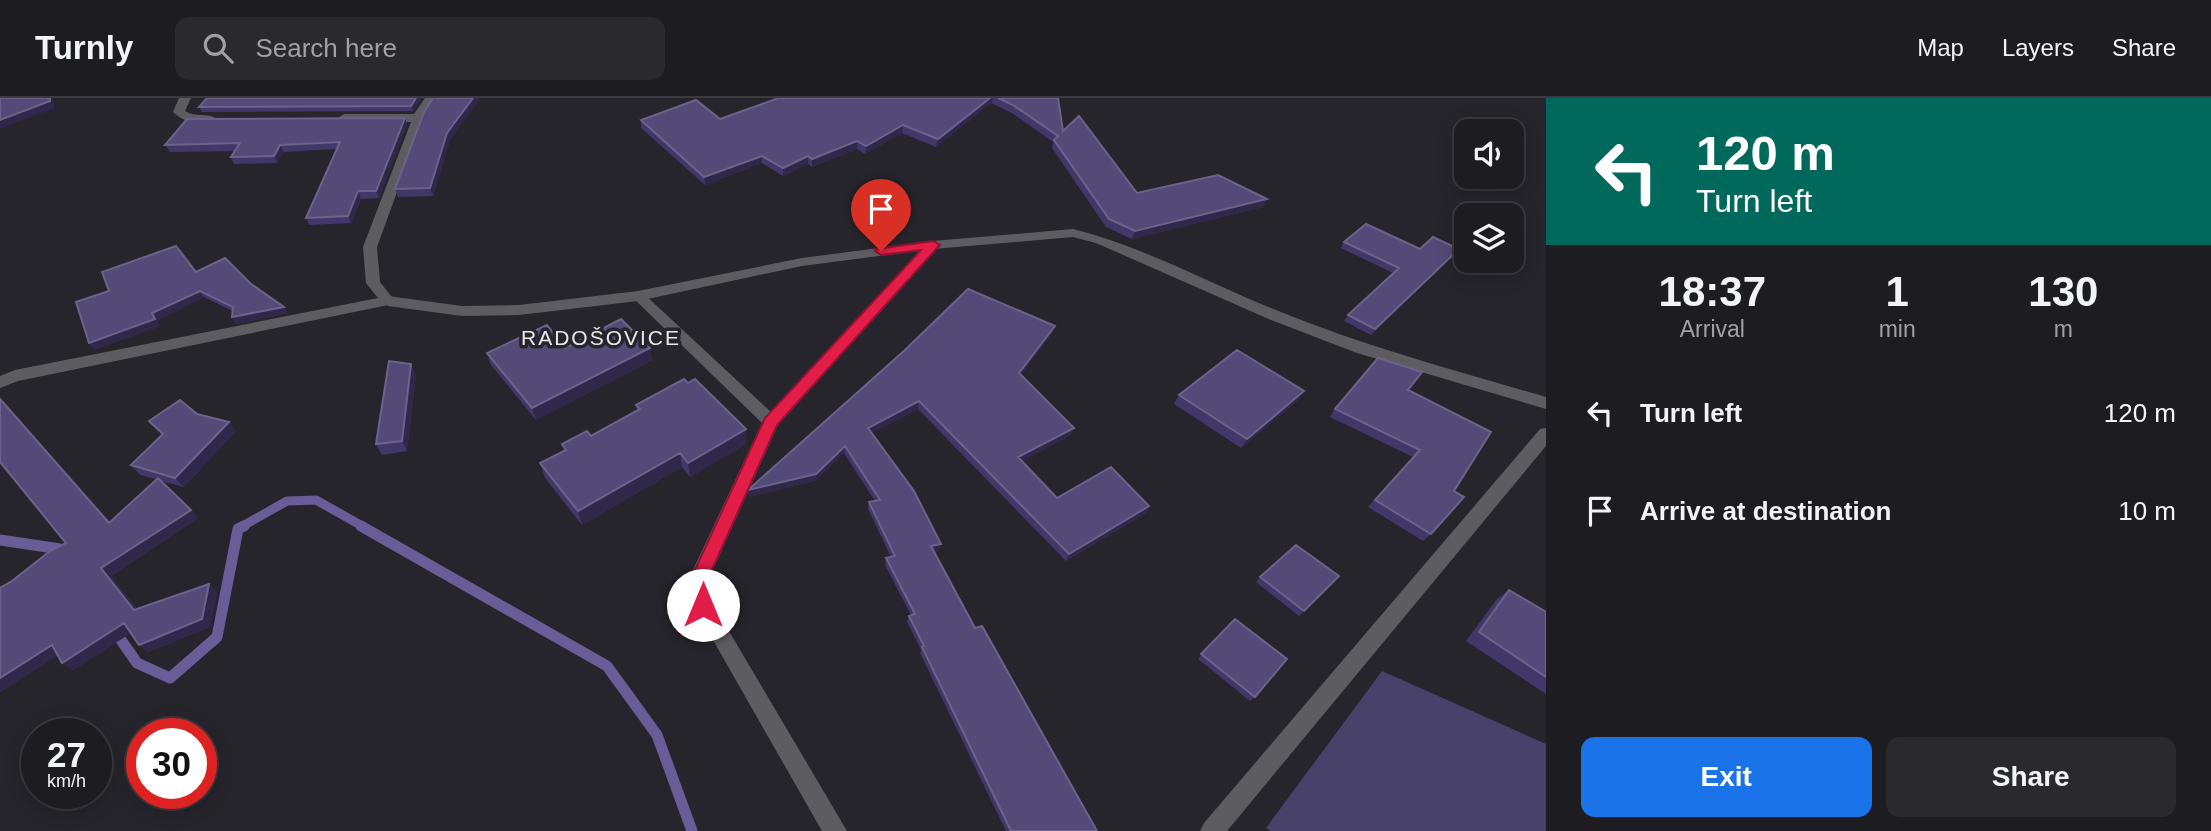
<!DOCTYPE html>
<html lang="en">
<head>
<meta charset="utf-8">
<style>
	:root { --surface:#1c1c21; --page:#29292e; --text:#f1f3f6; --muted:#a0a1a5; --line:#3a3a3f; --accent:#1a73e8 }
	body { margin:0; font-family:Helvetica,sans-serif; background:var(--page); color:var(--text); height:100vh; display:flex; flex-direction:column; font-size:26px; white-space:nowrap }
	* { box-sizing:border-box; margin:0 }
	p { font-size:23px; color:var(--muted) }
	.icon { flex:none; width:38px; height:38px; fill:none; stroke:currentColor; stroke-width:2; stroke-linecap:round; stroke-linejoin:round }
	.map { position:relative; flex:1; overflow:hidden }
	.drawer { display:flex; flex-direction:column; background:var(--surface); width:665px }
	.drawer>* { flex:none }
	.hud { background:#00695c; color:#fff; overflow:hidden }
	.tools { position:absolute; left:1454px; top:21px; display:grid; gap:14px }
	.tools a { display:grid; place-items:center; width:70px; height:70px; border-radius:14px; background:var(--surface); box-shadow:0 4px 18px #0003,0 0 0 2px var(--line); font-size:35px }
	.speed { position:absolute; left:21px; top:620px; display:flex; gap:14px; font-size:35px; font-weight:700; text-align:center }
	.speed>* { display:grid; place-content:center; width:91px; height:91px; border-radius:50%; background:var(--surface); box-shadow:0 4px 18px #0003,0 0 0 2px var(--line); line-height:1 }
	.speed small { font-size:18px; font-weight:400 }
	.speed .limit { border:10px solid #d22; background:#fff; color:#111 }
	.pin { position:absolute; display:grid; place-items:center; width:60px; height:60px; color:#fff; margin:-72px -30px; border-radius:50% 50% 50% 0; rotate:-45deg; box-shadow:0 0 7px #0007 }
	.pin .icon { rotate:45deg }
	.me { position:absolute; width:77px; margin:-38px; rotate:0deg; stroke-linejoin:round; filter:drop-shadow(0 0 5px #0008) }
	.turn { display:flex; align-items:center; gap:24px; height:147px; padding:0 35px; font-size:32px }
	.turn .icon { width:91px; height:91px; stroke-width:2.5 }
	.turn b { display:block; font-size:49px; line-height:60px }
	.eta { display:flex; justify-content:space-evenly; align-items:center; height:119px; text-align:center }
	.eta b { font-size:42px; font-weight:600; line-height:49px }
	.cta { display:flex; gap:14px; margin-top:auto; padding:14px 35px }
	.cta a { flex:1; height:80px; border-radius:14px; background:var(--accent); color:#fff; font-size:28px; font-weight:600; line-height:80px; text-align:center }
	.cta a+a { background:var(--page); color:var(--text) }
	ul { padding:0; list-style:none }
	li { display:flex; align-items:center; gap:21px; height:98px; padding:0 35px }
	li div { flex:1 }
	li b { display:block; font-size:26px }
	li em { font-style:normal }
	header { display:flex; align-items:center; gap:42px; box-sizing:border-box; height:98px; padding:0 35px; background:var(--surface); border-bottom:2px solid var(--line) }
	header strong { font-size:33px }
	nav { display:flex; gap:38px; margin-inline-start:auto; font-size:24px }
	.search { width:490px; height:63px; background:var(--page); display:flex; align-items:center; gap:18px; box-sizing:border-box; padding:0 24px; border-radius:14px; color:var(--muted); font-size:26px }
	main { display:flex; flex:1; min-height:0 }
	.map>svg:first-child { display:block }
	.green { fill:#484169 }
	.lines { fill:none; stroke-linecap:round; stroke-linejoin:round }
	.stream-far1 { stroke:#685d97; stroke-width:9 }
	.stream { stroke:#685d97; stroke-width:11 }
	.minor { fill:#5d5d61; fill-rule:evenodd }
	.tertiary { fill:#5d5d61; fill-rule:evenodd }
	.wall { fill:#423769 }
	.shaded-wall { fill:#30284b }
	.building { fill:#544a77; stroke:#6b6389; stroke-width:2 }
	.route { fill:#e11d48; stroke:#92132f; stroke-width:2 }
	.labels { text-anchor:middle; stroke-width:7; stroke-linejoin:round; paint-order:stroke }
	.quarter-label { font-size:21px; letter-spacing:2px; fill:#e7e7ec; stroke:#26252c }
</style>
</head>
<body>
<header>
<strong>Turnly</strong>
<div class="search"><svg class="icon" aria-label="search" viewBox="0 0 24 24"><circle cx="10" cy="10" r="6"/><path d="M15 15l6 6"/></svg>Search here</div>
<nav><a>Map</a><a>Layers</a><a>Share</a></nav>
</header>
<main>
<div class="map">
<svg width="1546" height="733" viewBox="0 0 1546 733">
	<rect width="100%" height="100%" fill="#26252c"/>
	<path class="green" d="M1382,573L1546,646V733H1270L1266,730Z"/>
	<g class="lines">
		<path class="stream-far1" d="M241,429L287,403L316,402L364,429"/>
		<path class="stream" d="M361,428L607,568L657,637L692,733
			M0,442L60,451L63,456
			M114,532L137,565L170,580L217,539L238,431L244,428"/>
		<path class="minor" d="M179,0H191L185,13C195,20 208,14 217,21C204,30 184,25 173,14Z
			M425,0H437L424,20L377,149L380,184L395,203L393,206L18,283L0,290V278L15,272L378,200L366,185L363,149L411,24H344L338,20L344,16H414Z
			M933,143L938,144V150L778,327L712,474L713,506L847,733H822L693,507L692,474L762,325L631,198L633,195H643L771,314L928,144Z
			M1546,330V348L1227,733H1200L1204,725L1540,331Z"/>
		<path class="tertiary" d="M1073,131C1145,149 1212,187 1281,214C1367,249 1457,273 1546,299V311L1357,255L1271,222L1096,145L1073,139L933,151L802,168L638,203L519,217L462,218L388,208L381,203L388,198L462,208L519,207L638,193L802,160L933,143Z"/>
	</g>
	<path class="wall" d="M207,0H422L413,13L202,14L199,9Z
		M779,0H1058L1063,33L1137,95L1267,101L1263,109L1132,141L1106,129L1052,50L1053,44L1012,15L991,5L936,49L902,35L865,56L857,51L812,69L808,66L783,78L762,65L705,87L641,30V22L720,21Z
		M405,20L407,27L379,100L361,101L351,125L309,127L306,120L337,51L284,54L277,65L234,66L231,59L235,53L170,54L165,47Z
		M450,42L433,98L398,99L395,91Z
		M1344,144L1420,151L1455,156L1371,237L1344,223L1348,217L1393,175L1341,150Z
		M196,174L251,186L288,215L236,226L232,219V213L204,199L157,222L160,228L94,252Z
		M1055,228L1052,235L1021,277L1071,337L1022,363L1057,400L1149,408L1146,415L1066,463L918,311L871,335L939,452L934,454L975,530L1097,733H1006L920,555L921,552L907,524L909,518L911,517L885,467L886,460L891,459L868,411L869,404L875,403L844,355L815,383L749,399L748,392Z
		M565,250L652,262L536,322L491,267L487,255Z
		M416,276L407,353L382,357L376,346Z
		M1408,292L1454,393L1431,436L1423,443L1368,409L1413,359L1330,319L1335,311Z
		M1179,297L1298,302L1241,350L1174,306Z
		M5,305L110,424L156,381L140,377L131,367L162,337L149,323L197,316L236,333L184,389L161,383L198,420L111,478L137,511L217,494L210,529L148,554L139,547L131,535L73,572L62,565L58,557L0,594V490L12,483L66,445Z
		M636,307L746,331V346L690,379L682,369L582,427L545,380L540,365L564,353L562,346L591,338L637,313Z
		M1339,478L1299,518L1256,484L1260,479Z
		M1509,492L1546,514V596L1466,543L1497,501Z
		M1235,521L1255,599L1250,603L1198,561Z"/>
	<path class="shaded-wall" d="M51,0L54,5L55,10L0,31V22Z
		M416,0H422L413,13L411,8Z
		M473,0H481L450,42L433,98L430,90L447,35Z
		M990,0H993L991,5L936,49L938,41Z
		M405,20L407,27L379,100L376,93Z
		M903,27L902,35L865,56L866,48Z
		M857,43V51L812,69V61Z
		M280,47L284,54L277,65L274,58Z
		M762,58V65L705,87L704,79Z
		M808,58V66L783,78V70Z
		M358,93L361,101L351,125L348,118Z
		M1267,101L1263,109L1132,141L1135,133Z
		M1459,151L1455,156L1371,237L1375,231Z
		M200,193L204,199L157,222L160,228L94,252L89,245Z
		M284,209L288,215L236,226L232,219Z
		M1055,228L1052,235L1017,283L1019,275Z
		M650,250L652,262L536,322L532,310Z
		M411,266L416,276L407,353L402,343Z
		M1304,293L1298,302L1241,350L1247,341Z
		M0,301L5,305L118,434L109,425Z
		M919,303L918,311L867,337L868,330Z
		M229,324L236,333L184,389L175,380Z
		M1074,330L1071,337L1016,366L1018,359Z
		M746,331V346L690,379L688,365Z
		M845,348L844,355L815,383L749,399L748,392Z
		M680,355L682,369L582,427L578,413Z
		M1149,408L1146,415L1066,463L1069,456Z
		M191,412L198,420L111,478L144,520L134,512L101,470Z
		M941,446L939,452L929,455L931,448Z
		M209,486L217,494L210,529L148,554L139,547Z
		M124,525L134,533L73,572L62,565Z
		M52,547L62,555L0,594V580Z"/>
	<path class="building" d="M0,0H50V3L0,22Z
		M207,0H416L411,8L199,9Z
		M433,0H473L447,35L430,90L395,91L424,14Z
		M779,0H990L938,41L903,27L866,48L857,43L812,61L808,58L783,70L762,58L704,79L641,22L696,2L720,21Z
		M998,0H1058L1063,33L1079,18L1137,95L1218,77L1267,101L1135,133L1109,121L1054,42L1058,38L1013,7Z
		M405,20L376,93H358L348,118L306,120L340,44L280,47L274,58L231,59L240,45L165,47L187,21Z
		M1366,126L1420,151L1433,139L1459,151L1375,231L1348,217L1399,170L1344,144Z
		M176,148L196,174L225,160L251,186L284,209L232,219L233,209L200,193L152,215L155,221L89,245L76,204L109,193L102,174Z
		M968,191L1055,228L1019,275L1074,330L1018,359L1057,400L1111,369L1149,408L1069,456L919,303L868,330L914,393L941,446L931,448L975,530L982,528L1097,733H1011L922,549L924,548L909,518L915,516L886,460L895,458L869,404L880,402L845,348L816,376L748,392L905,252Z
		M621,221L650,250L532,310L487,255L547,227L565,250Z
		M1237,252L1304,293L1247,341L1179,297Z
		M1378,260L1422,274L1408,292L1491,334L1454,393L1464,399L1431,436L1375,402L1420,352L1335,311Z
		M389,263L411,266L402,343L376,346Z
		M684,281L688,285L695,281L746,331L688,365L680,355L578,413L540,365L566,352L562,346L587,333L591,338L640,311L636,307Z
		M0,301L109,425L158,380L191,412L101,470L134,512L209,486L202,521L139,547L124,525L62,565L52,547L0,580V490L12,483L50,453L66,445L0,364Z
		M180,302L197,316L229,324L175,380L131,367L163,336L149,323Z
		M1296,447L1339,478L1304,513L1260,479Z
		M1509,492L1546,514V579L1479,534Z
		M1235,521L1287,561L1255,599L1201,556Z"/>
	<path class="route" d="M933,143L940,147L938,149L777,327L711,474L712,507L710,512L703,515L697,512L694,507V474L765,320L921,152L881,157L875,153L876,151Z"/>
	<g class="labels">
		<g class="quarter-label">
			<text x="601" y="247">RADOŠOVICE</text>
		</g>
	</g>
</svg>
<div class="tools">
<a><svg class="icon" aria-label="sound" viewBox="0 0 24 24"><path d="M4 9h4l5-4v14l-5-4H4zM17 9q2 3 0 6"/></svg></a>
<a><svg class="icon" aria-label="layers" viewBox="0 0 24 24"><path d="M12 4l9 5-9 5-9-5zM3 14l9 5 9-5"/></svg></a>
</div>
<div class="speed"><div>27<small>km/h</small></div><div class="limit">30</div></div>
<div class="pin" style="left:881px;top:153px;background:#d93025"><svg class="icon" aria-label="arrive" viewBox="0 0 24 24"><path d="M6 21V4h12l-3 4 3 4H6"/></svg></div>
<svg class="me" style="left:703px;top:507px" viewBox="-20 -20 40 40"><circle r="19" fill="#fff"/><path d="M0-13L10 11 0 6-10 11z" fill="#e11d48"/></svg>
</div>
<section class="drawer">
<div class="hud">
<div class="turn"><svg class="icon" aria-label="left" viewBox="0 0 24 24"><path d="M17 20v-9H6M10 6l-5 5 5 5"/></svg><div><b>120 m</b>Turn left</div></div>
</div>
<div class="eta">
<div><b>18:37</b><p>Arrival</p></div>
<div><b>1</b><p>min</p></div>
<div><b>130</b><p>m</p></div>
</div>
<ul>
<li><svg class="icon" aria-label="left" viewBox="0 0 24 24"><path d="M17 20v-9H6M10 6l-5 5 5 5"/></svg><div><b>Turn left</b></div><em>120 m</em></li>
<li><svg class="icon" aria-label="arrive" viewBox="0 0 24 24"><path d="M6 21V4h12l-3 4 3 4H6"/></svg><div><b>Arrive at destination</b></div><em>10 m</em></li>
</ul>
<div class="cta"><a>Exit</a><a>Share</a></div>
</section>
</main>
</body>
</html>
